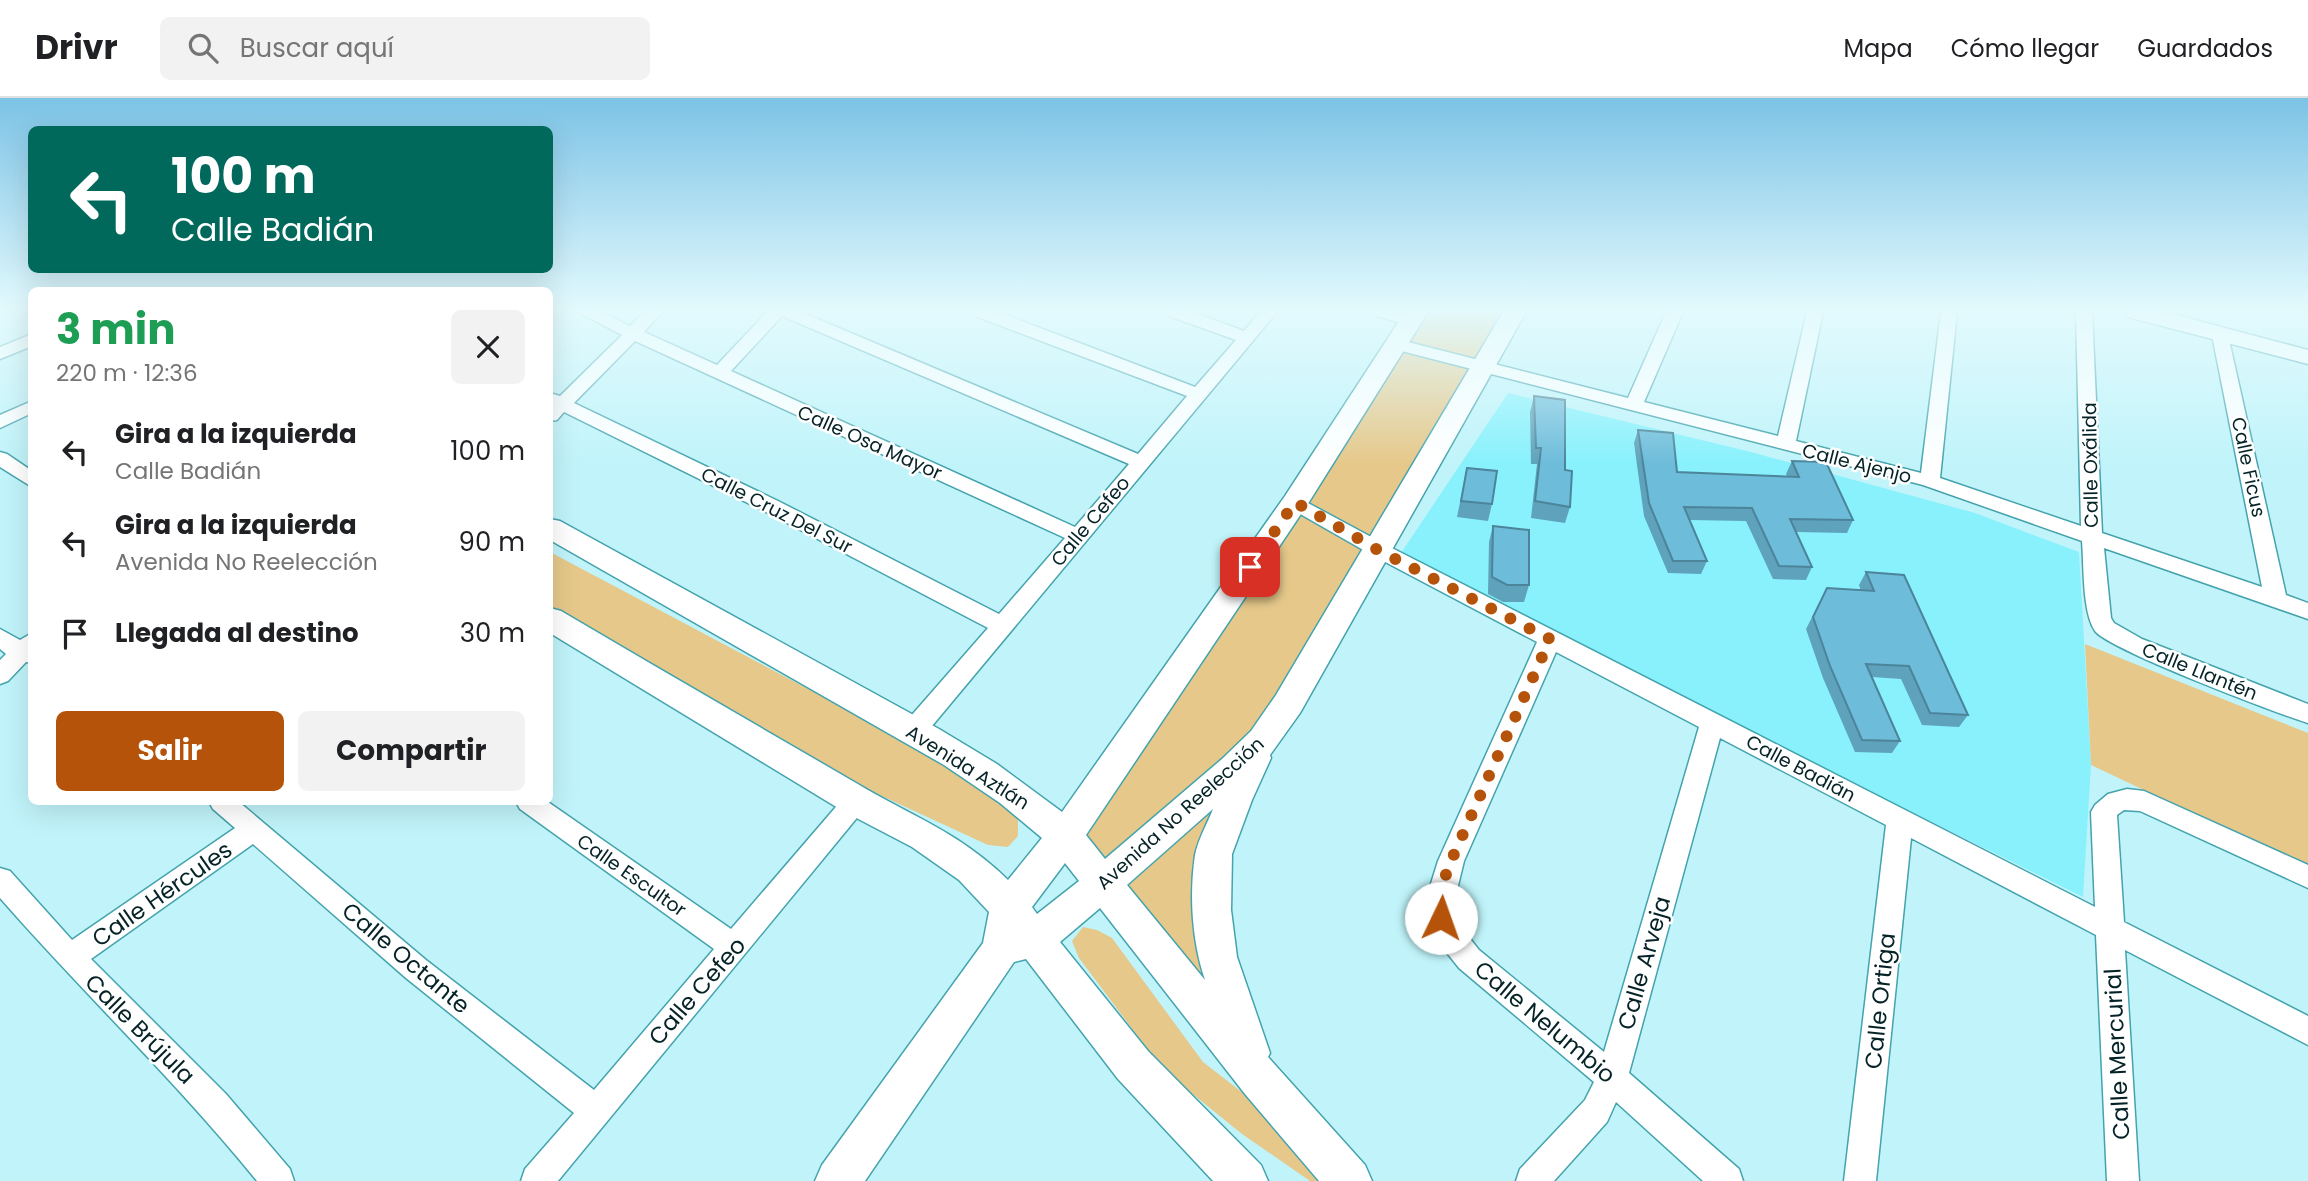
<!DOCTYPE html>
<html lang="es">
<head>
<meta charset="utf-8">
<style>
	:root { --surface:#fff; --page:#f2f2f2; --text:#202124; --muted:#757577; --line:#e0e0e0; --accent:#b45309 }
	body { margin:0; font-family:Poppins,sans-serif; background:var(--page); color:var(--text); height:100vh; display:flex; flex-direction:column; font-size:26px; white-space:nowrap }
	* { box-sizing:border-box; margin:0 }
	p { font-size:23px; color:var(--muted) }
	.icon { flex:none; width:38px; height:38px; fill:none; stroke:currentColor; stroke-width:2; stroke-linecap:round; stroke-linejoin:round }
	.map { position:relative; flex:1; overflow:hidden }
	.drawer { position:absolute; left:28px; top:189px; width:525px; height:518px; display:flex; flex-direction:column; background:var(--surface); border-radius:10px; box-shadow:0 7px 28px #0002 }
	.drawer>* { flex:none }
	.top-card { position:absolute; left:28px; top:28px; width:525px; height:147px; border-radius:10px; box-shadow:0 7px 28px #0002; background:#00695c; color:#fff; overflow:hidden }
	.pin { position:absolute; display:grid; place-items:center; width:60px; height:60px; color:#fff; margin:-30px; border-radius:14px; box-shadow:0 4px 10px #0006 }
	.me { position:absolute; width:77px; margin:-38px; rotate:3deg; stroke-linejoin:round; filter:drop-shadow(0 0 5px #0008) }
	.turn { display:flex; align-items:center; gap:24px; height:147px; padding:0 28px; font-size:32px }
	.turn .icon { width:91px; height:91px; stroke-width:2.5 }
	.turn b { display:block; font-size:49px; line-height:60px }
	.round { display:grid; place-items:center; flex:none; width:74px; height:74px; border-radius:10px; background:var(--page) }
	.head { display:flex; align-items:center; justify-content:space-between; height:119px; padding:0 28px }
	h1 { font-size:42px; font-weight:700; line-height:52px; color:#1e9e55 }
	.primary-button { display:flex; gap:14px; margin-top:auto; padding:14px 28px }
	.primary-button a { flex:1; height:80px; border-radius:10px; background:var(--accent); color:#fff; font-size:28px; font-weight:700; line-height:80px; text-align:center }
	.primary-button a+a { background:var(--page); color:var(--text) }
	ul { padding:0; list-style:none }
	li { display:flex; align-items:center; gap:21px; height:91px; padding:0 28px }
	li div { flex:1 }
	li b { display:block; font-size:26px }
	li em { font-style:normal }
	header { display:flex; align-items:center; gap:42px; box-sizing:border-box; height:98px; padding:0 35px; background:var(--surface); border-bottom:2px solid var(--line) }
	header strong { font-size:33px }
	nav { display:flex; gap:38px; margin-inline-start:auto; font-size:24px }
	.search { width:490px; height:63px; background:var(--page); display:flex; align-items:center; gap:18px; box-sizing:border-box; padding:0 24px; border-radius:10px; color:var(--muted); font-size:26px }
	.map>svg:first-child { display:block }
	.built { fill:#88f1fc }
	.green { fill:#e6c88a }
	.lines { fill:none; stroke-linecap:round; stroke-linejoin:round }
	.street-casing { stroke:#44a3ad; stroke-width:3 }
	.secondary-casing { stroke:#44a3ad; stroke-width:3 }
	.street { fill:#fff; fill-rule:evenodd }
	.secondary { fill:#fff; fill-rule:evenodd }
	.wall { fill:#5ea2bb }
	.building { fill:#6dbcda; stroke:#4c8499; stroke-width:2 }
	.route { stroke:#b45309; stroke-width:12; stroke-dasharray:0 21.6 }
	.labels { text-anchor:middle; stroke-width:5; stroke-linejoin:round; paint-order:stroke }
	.street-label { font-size:19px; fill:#052327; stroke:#fff }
	.near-street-label { font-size:23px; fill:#052327; stroke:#fff }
</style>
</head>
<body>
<header>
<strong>Drivr</strong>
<div class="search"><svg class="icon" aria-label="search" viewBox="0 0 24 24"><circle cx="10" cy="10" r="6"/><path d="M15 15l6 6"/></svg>Buscar aquí</div>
<nav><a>Mapa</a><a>Cómo llegar</a><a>Guardados</a></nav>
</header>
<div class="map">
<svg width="2308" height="1083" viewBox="0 0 2308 1083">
	<rect width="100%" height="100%" fill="#c0f4fa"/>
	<path class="built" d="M1508,295L1751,354L1975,415L2079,454L2091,667L2083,799L1488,504L1401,455Z"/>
	<path class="green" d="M1416,214H1515L1214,756L1236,923L1065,738Z
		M550,454L929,655L1000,705L1018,721V738L1008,749L988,747L845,681L550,512Z
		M2085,546L2308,635V770L2091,667Z
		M1083,829L1097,832L1112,840L1203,964L1252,1002L1317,1083H1310L1242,1036L1163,972L1079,860L1072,843Z"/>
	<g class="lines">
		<defs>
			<path id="street" d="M578,214H601L630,228L644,214H662L644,234L717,267L767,214H801L1138,356L1187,298L975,218L973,214H998L1195,289L1236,242L1169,218L1167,214H1192L1244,233L1260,214H1277L922,640L913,642L904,640L901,633L904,626L988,530L764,413L564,314L557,322L550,323V295L560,298L622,237ZM782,218L1129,366L1075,429L731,273ZM635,243L1065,440L999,516L778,403L574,305Z
				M1375,214C1390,214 1409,212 1420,223L1412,228L1377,218Z
				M1666,214H1683L1644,304L1778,338L1807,214H1823L1796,343L1921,375L1941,214H1957L1940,380L2081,428L2076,214H2092L2102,435L2262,489L2212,237L2221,232L2227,233L2286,497L2308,505V521L2104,450L2111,520L2114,525L2142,541L2308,606V625C2278,616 2108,551 2095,533C2082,514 2084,466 2082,443L1923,387L1390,250L1387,246L1396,241L1628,300Z
				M32,236V248L0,261V249Z
				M32,303V315L0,330V317Z
				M0,354L7,356L32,373V389L0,369Z
				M1295,398L1386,447L2095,809L2091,714L2095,707L2108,696L2127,691L2144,693L2308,767V790L2140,713L2124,712L2117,717L2124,824L2308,918V947L2125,852L2139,1083H2107L2096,837L1911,740L1876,1083H1844L1886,727L1720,640L1629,975L1739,1071L1743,1083H1703L1616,1004L1607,1024L1554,1083H1516L1520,1071L1585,1002L1594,984L1459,870L1440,846L1427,815L1429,792L1438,763L1537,544L1372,457L1288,409L1285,404L1288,399ZM1556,554L1699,629L1604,954L1479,852L1460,828L1454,804L1464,763Z
				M0,531L20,542L32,535V565L26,564L8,583L0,586V562L6,556L0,551Z
				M856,693L865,696L869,703L865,710L558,1083H521L525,1071L574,1015L406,880L253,746L91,861L226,996L290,1071L294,1083H257C177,984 84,896 0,800V770L10,773L72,842L235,730L213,711L209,704H239L426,862L594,992L714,851L520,711L516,704H548L731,831L847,696Z"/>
			<path id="secondary" d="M1405,214H1428L1309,404L1086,737L1105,761L1222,661L1251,633L1276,597L1503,214H1526L1300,615L1270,657L1271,660L1252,702L1232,756L1231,812L1237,859L1270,955L1268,959L1365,1067L1372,1083H1319L1245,996L1100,810L1060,844L1148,953L1261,1067L1268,1083H1213L1118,981L1026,861L1014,864L865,1083H815L822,1067L983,845L989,814L959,782L912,749L843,713L550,535V510L561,513C659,571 758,628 856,685C913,719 959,734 1008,782L1042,740L1000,705L944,667L550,442V421L560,423L939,631L997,666L1062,714L1285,398ZM1213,711C1207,726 1198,742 1195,757C1189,797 1192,844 1205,882L1127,787ZM1065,765L1079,783L1037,816L1032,809Z
				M2125,214H2165L2308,252V266L2128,219Z"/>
		</defs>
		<use href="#street" class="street-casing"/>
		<use href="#secondary" class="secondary-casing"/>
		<use href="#street" class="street"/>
		<use href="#secondary" class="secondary"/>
	</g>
	<path class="wall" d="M1534,298L1565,372L1570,409L1565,425L1531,420L1537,366H1531L1530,314Z
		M1638,332L1677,374L1787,378L1786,376L1792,363L1853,422L1847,435L1796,434L1812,469L1806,482L1773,481L1746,423L1690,422L1707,463L1701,476L1668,475L1644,418L1634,345Z
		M1467,370L1492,406L1488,423L1457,419Z
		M1493,428L1529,487L1524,504H1503L1488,496L1489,444Z
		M1866,474L1968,617L1959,629L1922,627L1901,581L1872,579L1900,643L1892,655L1855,654L1823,580L1806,531L1827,490L1861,493L1859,487Z"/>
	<path class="building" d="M1534,298L1565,302V372L1572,373L1570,409L1535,403L1541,350H1536Z
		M1638,332L1673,335L1677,374L1799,379L1792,363L1826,364L1853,422L1790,421L1812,469L1779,468L1752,410L1684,409L1707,463H1673L1649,405Z
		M1467,370L1497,373L1492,406L1461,403Z
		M1493,428L1529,432V487H1507L1492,479Z
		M1866,474L1904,477L1968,617L1930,615L1909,568L1866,566L1900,643L1862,642L1830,568L1813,519L1827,490L1874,493Z"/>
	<linearGradient id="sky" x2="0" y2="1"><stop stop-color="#7cc3e6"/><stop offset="0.58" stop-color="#e3fafd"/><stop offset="1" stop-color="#e3fafd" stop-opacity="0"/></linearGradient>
	<rect width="2308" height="366" fill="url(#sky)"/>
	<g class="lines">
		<path class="route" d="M1250,469L1295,404L1378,452L1550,541L1451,763L1440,793L1441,820"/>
	</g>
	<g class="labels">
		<g class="street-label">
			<text transform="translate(870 344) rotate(24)" y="7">Calle Osa Mayor</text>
			<text transform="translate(1857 365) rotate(14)" y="7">Calle Ajenjo</text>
			<text transform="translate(2090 367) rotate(-91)" y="7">Calle Oxálida</text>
			<text transform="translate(2249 369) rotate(78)" y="7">Calle Ficus</text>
			<text transform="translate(777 412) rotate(27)" y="7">Calle Cruz Del Sur</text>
			<text transform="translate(1090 423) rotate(-50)" y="7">Calle Cefeo</text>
			<text transform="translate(2200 573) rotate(22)" y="7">Calle Llantén</text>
			<text transform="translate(968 669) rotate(32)" y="7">Avenida Aztlán</text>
			<text transform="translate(1801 670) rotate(28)" y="7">Calle Badián</text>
			<text transform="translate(1180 715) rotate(-42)" y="7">Avenida No Reelección</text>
			<text transform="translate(632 777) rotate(35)" y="7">Calle Escultor</text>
		</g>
		<g class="near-street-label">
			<text transform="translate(162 796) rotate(-35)" y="8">Calle Hércules</text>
			<text transform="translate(406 860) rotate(40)" y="8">Calle Octante</text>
			<text transform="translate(1644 865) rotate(-74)" y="8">Calle Arveja</text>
			<text transform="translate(697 893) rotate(-49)" y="8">Calle Cefeo</text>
			<text transform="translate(1880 903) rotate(-84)" y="8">Calle Ortiga</text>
			<text transform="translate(1545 924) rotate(40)" y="8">Calle Nelumbio</text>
			<text transform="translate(140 931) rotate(45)" y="8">Calle Brújula</text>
			<text transform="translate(2117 956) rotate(-93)" y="8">Calle Mercurial</text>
		</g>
	</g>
</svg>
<div class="pin" style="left:1250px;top:469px;background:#d93025"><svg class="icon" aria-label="arrive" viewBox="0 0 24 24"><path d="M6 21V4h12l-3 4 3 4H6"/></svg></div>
<svg class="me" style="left:1441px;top:820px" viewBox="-20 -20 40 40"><circle r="19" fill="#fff"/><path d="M0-13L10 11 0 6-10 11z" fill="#b45309"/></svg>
<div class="top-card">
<div class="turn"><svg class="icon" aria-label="left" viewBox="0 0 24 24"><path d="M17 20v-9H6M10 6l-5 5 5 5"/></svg><div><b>100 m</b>Calle Badián</div></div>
</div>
<section class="drawer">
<div class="head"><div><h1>3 min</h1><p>220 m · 12:36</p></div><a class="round"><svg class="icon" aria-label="close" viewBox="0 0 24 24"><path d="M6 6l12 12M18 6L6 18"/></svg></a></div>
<ul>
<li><svg class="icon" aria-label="left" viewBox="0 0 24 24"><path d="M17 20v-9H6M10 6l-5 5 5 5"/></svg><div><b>Gira a la izquierda</b><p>Calle Badián</p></div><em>100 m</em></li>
<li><svg class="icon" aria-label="left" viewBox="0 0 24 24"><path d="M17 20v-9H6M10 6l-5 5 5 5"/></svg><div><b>Gira a la izquierda</b><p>Avenida No Reelección</p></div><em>90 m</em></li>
<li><svg class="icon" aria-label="arrive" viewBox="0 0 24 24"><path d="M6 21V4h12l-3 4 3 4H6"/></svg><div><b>Llegada al destino</b></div><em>30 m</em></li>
</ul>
<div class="primary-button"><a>Salir</a><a>Compartir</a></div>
</section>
</div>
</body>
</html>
